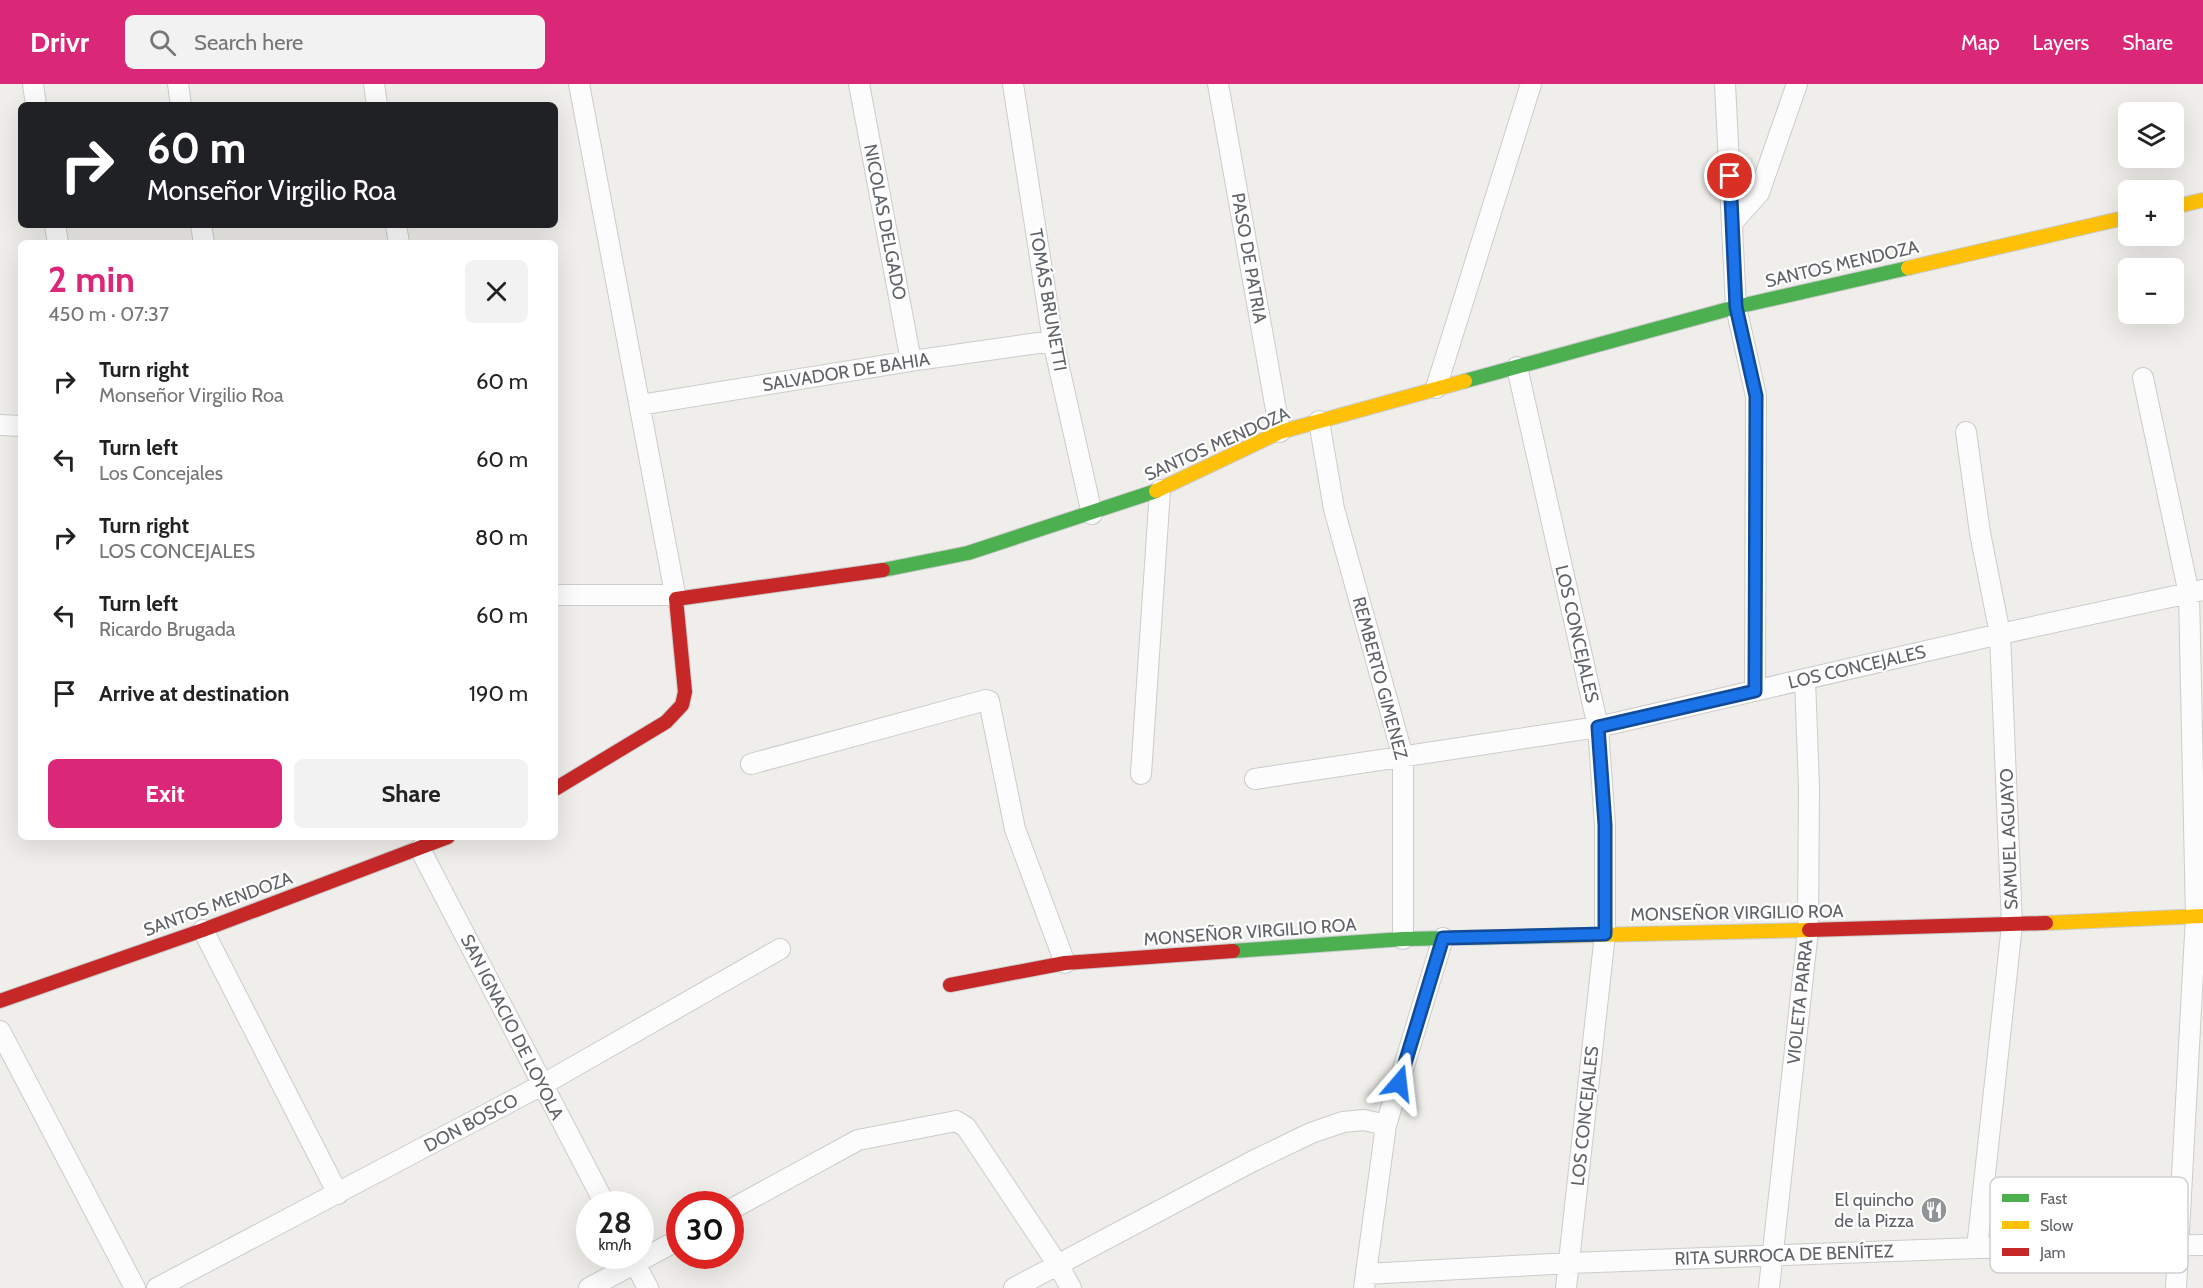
<!DOCTYPE html>
<html lang="en">
<head>
<meta charset="utf-8">
<style>
	:root { --surface:#fff; --page:#f2f2f2; --text:#222; --muted:#767676; --accent:#db2777 }
	body { margin:0; font-family:Cabin,sans-serif; background:var(--page); color:var(--text); height:100vh; display:flex; flex-direction:column; font-size:22px; white-space:nowrap }
	* { box-sizing:border-box; margin:0 }
	p { font-size:20px; color:var(--muted) }
	.icon { flex:none; width:33px; height:33px; fill:none; stroke:currentColor; stroke-width:2; stroke-linecap:round; stroke-linejoin:round }
	.map { position:relative; flex:1; overflow:hidden }
	.sheet { position:absolute; left:18px; top:156px; width:540px; height:600px; display:flex; flex-direction:column; background:var(--surface); border-radius:9px; box-shadow:0 6px 24px #0002 }
	.sheet>* { flex:none }
	.top-card { position:absolute; left:18px; top:18px; width:540px; height:126px; border-radius:9px; box-shadow:0 6px 24px #0002; background:#202124; color:#fff; overflow:hidden }
	.tools { position:absolute; left:2118px; top:18px; display:grid; gap:12px }
	.tools a { display:grid; place-items:center; width:66px; height:66px; border-radius:9px; background:var(--surface); box-shadow:0 6px 24px #0002; font-size:30px }
	.speed { position:absolute; left:576px; top:1107px; display:flex; gap:12px; font-size:30px; font-weight:700; text-align:center }
	.speed>* { display:grid; place-content:center; width:78px; height:78px; border-radius:50%; background:var(--surface); box-shadow:0 6px 24px #0002; line-height:1 }
	.speed small { font-size:15px; font-weight:400 }
	.speed .limit { border:9px solid #d22; background:#fff; color:#111 }
	.pin { position:absolute; display:grid; place-items:center; width:51px; height:51px; color:#fff; margin:-26px; border:3px solid #fff; border-radius:50%; box-shadow:0 2px 6px #0007 }
	.me { position:absolute; width:66px; margin:-33px; rotate:17deg; stroke-linejoin:round; filter:drop-shadow(0 0 4px #0008) }
	.turn { display:flex; align-items:center; gap:21px; height:126px; padding:0 30px; font-size:27px }
	.turn .icon { width:78px; height:78px; stroke-width:2.5 }
	.turn b { display:block; font-size:42px; line-height:51px }
	.round { display:grid; place-items:center; flex:none; width:63px; height:63px; border-radius:9px; background:var(--page) }
	.head { display:flex; align-items:center; justify-content:space-between; height:102px; padding:0 30px }
	h1 { font-size:36px; font-weight:700; line-height:45px; color:var(--accent) }
	.primary-button { display:flex; gap:12px; margin-top:auto; padding:12px 30px }
	.primary-button a { flex:1; height:69px; border-radius:9px; background:var(--accent); color:#fff; font-size:24px; font-weight:700; line-height:69px; text-align:center }
	.primary-button a+a { background:var(--page); color:var(--text) }
	ul { padding:0; list-style:none }
	li { display:flex; align-items:center; gap:18px; height:78px; padding:0 30px }
	li div { flex:1 }
	li b { display:block; font-size:22px }
	li em { font-style:normal }
	header { display:flex; align-items:center; gap:36px; box-sizing:border-box; height:84px; padding:0 30px; background:var(--accent); color:#fff }
	header strong { font-size:28px }
	nav { display:flex; gap:33px; margin-inline-start:auto; font-size:21px }
	.search { width:420px; height:54px; background:var(--page); display:flex; align-items:center; gap:15px; box-sizing:border-box; padding:0 21px; border-radius:9px; color:var(--muted); font-size:22px }
	.map>svg:first-child { display:block }
	.lines { fill:none; stroke-linecap:round; stroke-linejoin:round }
	.street-casing { stroke:#cbcccc; stroke-width:22 }
	.fast-casing { stroke:#cacacb; stroke-width:16 }
	.slow-casing { stroke:#cacacb; stroke-width:16 }
	.jam-casing { stroke:#cacacb; stroke-width:16 }
	.street { stroke:#fdfcfc; stroke-width:20 }
	.fast { stroke:#4caf50; stroke-width:14 }
	.slow { stroke:#ffc107; stroke-width:14 }
	.jam { stroke:#c62828; stroke-width:14 }
	.route-casing { stroke:#114b97; stroke-width:15 }
	.route { stroke:#1a73e8; stroke-width:10 }
	.labels { text-anchor:middle; stroke-width:4.5; stroke-linejoin:round; paint-order:stroke }
	.street-label { font-size:18px; fill:#5f6368; stroke:#fff }
	.poi-label { font-size:18px; fill:#5f6368; stroke:#fff; text-anchor:end }
	.key { fill:#fff; stroke:#cfd0d2; stroke-width:1.5 }
	.key-label { font-size:16px; fill:#5f6368 }
</style>
</head>
<body>
<header>
<strong>Drivr</strong>
<div class="search"><svg class="icon" aria-label="search" viewBox="0 0 24 24"><circle cx="10" cy="10" r="6"/><path d="M15 15l6 6"/></svg>Search here</div>
<nav><a>Map</a><a>Layers</a><a>Share</a></nav>
</header>
<div class="map">
<svg width="2203" height="1204" viewBox="0 0 2203 1204">
	<rect width="100%" height="100%" fill="#efeeea"/>
	<g class="lines">
		<defs>
			<path id="street" d="M33,0L36,21
				M178,0L181,21
				M374,0L377,21
				M579,0L676,515
				M859,0L911,277
				M1013,0L1053,257L1092,430
				M1218,0L1280,348
				M1725,0L1736,223L1756,312L1755,607
				M1732,139L1759,109L1797,0
				M55,141L58,159
				M201,141L204,159
				M396,141L399,159
				M1517,283L1598,643L1605,741V850L1566,1204
				M2143,294L2189,510L2196,832L2176,1204
				M1436,304L1531,0
				M640,321L911,277L1053,257
				M1319,337L1334,425L1403,673V855
				M0,341L21,342
				M1966,348L1980,449L2000,550L2012,841L1977,1164
				M555,511H676
				M751,680L986,616L989,617L1015,745L1065,879
				M1141,690L1160,406
				M1255,695L1598,643L2000,550L2203,506
				M420,765L605,1120
				M203,846L338,1110
				M0,947L135,1204
				M730,1126L858,1056L956,1037L966,1043L1058,1181L1071,1204
				M631,1172L648,1204
				M1366,1190L1570,1179L1977,1164L2203,1161
				M157,1204L542,1001L780,865
				M589,1204L680,1155
				M1014,1204L1251,1078L1311,1049L1343,1038L1364,1036L1386,1041
				M1364,1204L1386,1041L1443,854
				M1769,1204L1808,846L1809,704L1805,595"/>
			<path id="fast" d="M1465,297L1736,223L1908,184
				M883,486L968,469L1156,407
				M1233,867L1403,855L1551,852"/>
			<path id="slow" d="M2174,123L2203,116
				M1908,184L2128,133
				M1156,407L1280,348L1465,297
				M2046,839L2203,832
				M1551,852L1809,846"/>
			<path id="jam" d="M555,705L666,638L682,621L685,608L676,515L883,486
				M1809,846L2046,839
				M950,901L1065,879L1233,867
				M0,917L203,846L448,753"/>
		</defs>
		<use href="#street" class="street-casing"/>
		<use href="#fast" class="fast-casing"/>
		<use href="#slow" class="slow-casing"/>
		<use href="#jam" class="jam-casing"/>
		<use href="#street" class="street"/>
		<use href="#fast" class="fast"/>
		<use href="#slow" class="slow"/>
		<use href="#jam" class="jam"/>
	</g>
	<g class="lines">
		<defs>
			<path id="route" d="M1399,999L1443,854L1605,850V741L1598,643L1755,607L1756,312L1736,223L1730,92"/>
		</defs>
		<use href="#route" class="route-casing"/>
		<use href="#route" class="route"/>
	</g>
	<defs>
		<symbol id="restaurant-disc" viewBox="-11 -11 22 22"><circle r="9.5" fill="#919496" stroke="#fff"/><path d="M-5-6h1v4h1v-4h1v4h1v-4h1v5L-1.5 .5V6h-2V.5L-5-1ZM5-6V6H3V1.5H1.5Q1.5-4 5-6Z" fill="#fff"/></symbol>
	</defs>
	<g fill-rule="evenodd">
		<use href="#restaurant-disc" x="1919" y="1111" width="30" height="30"/>
	</g>
	<g class="labels">
		<g class="street-label">
			<text transform="translate(885 138) rotate(79)" y="6">NICOLAS DELGADO</text>
			<text transform="translate(1249 174) rotate(80)" y="6">PASO DE PATRIA</text>
			<text transform="translate(1842 180) rotate(-13)" y="6">SANTOS MENDOZA</text>
			<text transform="translate(1048 216) rotate(80)" y="6">TOMÁS BRUNETTI</text>
			<text transform="translate(846 288) rotate(-9)" y="6">SALVADOR DE BAHIA</text>
			<text transform="translate(1217 360) rotate(-24)" y="6">SANTOS MENDOZA</text>
			<text transform="translate(1577 550) rotate(77)" y="6">LOS CONCEJALES</text>
			<text transform="translate(1857 583) rotate(-13)" y="6">LOS CONCEJALES</text>
			<text transform="translate(1380 594) rotate(75)" y="6">REMBERTO GIMENEZ</text>
			<text transform="translate(2009 755) rotate(-92)" y="6">SAMUEL AGUAYO</text>
			<text transform="translate(218 820) rotate(-20)" y="6">SANTOS MENDOZA</text>
			<text transform="translate(1737 829) rotate(-1)" y="6">MONSEÑOR VIRGILIO ROA</text>
			<text transform="translate(1250 848) rotate(-4)" y="6">MONSEÑOR VIRGILIO ROA</text>
			<text transform="translate(1800 918) rotate(-84)" y="6">VIOLETA PARRA</text>
			<text transform="translate(512 943) rotate(63)" y="6">SAN IGNACIO DE LOYOLA</text>
			<text transform="translate(1585 1032) rotate(-84)" y="6">LOS CONCEJALES</text>
			<text transform="translate(471 1039) rotate(-28)" y="6">DON BOSCO</text>
			<text transform="translate(1784 1171) rotate(-2)" y="6">RITA SURROCA DE BENÍTEZ</text>
		</g>
		<g class="poi-label">
			<text x="1914" y="1122">El quincho<tspan x="1914" dy="21">de la Pizza</tspan></text>
		</g>
	</g>
	<rect x="1990" y="1093" width="198" height="96" rx="9" class="key"/>
	<rect x="2002" y="1110" width="27" height="8" fill="#4caf50"/>
	<rect x="2002" y="1137" width="27" height="8" fill="#ffc107"/>
	<rect x="2002" y="1164" width="27" height="8" fill="#c62828"/>
	<g class="key-label">
		<text x="2040" y="1120">Fast</text>
		<text x="2040" y="1147">Slow</text>
		<text x="2040" y="1174">Jam</text>
	</g>
</svg>
<div class="tools">
<a><svg class="icon" aria-label="layers" viewBox="0 0 24 24"><path d="M12 4l9 5-9 5-9-5zM3 14l9 5 9-5"/></svg></a>
<a>+</a>
<a>−</a>
</div>
<div class="speed"><div>28<small>km/h</small></div><div class="limit">30</div></div>
<div class="pin" style="left:1730px;top:92px;background:#d93025"><svg class="icon" aria-label="arrive" viewBox="0 0 24 24"><path d="M6 21V4h12l-3 4 3 4H6"/></svg></div>
<svg class="me" style="left:1399px;top:999px" viewBox="-20 -20 40 40"><path d="M0-17L14 15 0 8-14 15z" fill="#1a73e8" stroke="#fff" stroke-width="4"/></svg>
<div class="top-card">
<div class="turn"><svg class="icon" aria-label="right" viewBox="0 0 24 24"><path d="M7 20v-9h11M14 6l5 5-5 5"/></svg><div><b>60 m</b>Monseñor Virgilio Roa</div></div>
</div>
<section class="sheet">
<div class="head"><div><h1>2 min</h1><p>450 m · 07:37</p></div><a class="round"><svg class="icon" aria-label="close" viewBox="0 0 24 24"><path d="M6 6l12 12M18 6L6 18"/></svg></a></div>
<ul>
<li><svg class="icon" aria-label="right" viewBox="0 0 24 24"><path d="M7 20v-9h11M14 6l5 5-5 5"/></svg><div><b>Turn right</b><p>Monseñor Virgilio Roa</p></div><em>60 m</em></li>
<li><svg class="icon" aria-label="left" viewBox="0 0 24 24"><path d="M17 20v-9H6M10 6l-5 5 5 5"/></svg><div><b>Turn left</b><p>Los Concejales</p></div><em>60 m</em></li>
<li><svg class="icon" aria-label="right" viewBox="0 0 24 24"><path d="M7 20v-9h11M14 6l5 5-5 5"/></svg><div><b>Turn right</b><p>LOS CONCEJALES</p></div><em>80 m</em></li>
<li><svg class="icon" aria-label="left" viewBox="0 0 24 24"><path d="M17 20v-9H6M10 6l-5 5 5 5"/></svg><div><b>Turn left</b><p>Ricardo Brugada</p></div><em>60 m</em></li>
<li><svg class="icon" aria-label="arrive" viewBox="0 0 24 24"><path d="M6 21V4h12l-3 4 3 4H6"/></svg><div><b>Arrive at destination</b></div><em>190 m</em></li>
</ul>
<div class="primary-button"><a>Exit</a><a>Share</a></div>
</section>
</div>
</body>
</html>
